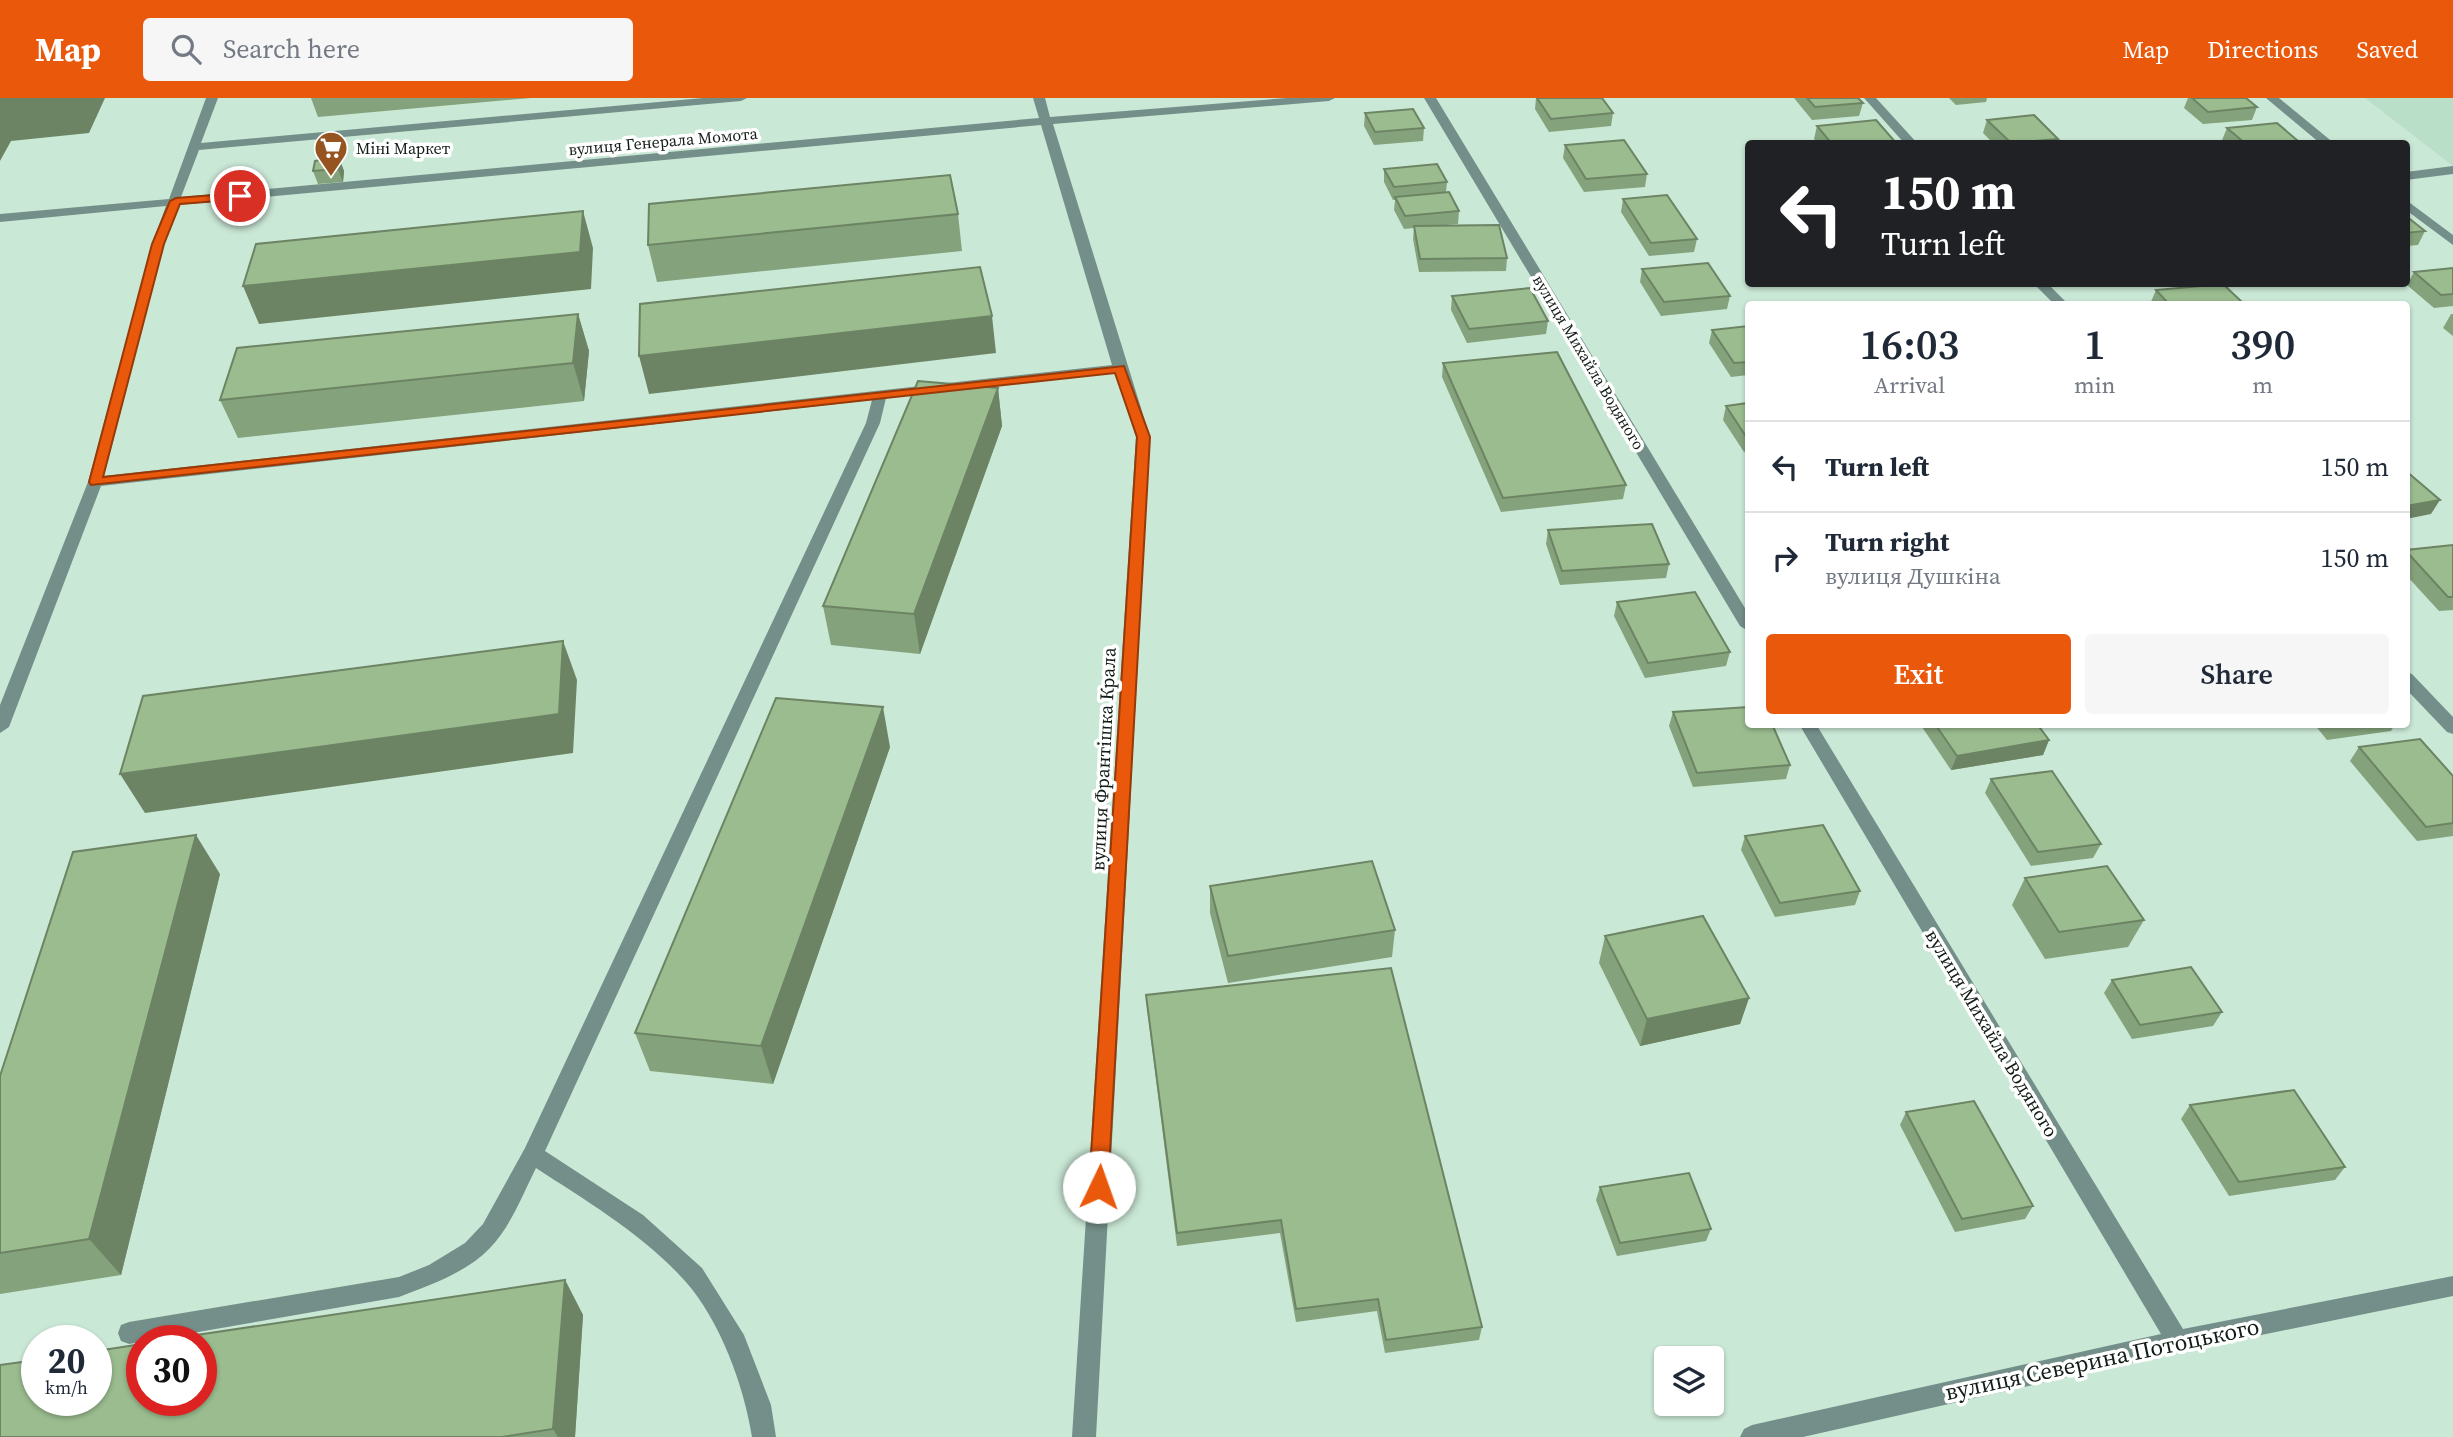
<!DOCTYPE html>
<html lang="en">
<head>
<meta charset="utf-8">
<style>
	:root { --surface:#fff; --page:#f6f6f7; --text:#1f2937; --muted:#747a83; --line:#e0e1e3; --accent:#ea580c }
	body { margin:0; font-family:"Source Serif 4",serif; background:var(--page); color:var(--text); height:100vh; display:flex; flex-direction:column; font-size:26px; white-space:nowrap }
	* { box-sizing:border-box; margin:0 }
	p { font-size:23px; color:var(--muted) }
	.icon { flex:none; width:38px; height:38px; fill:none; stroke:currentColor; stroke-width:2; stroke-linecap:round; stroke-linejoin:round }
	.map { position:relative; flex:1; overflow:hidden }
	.sheet { position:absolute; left:1745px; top:203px; width:665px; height:427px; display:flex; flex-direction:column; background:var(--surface); border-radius:7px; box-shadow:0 2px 5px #0004 }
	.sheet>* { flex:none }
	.banner { position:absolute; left:1745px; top:42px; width:665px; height:147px; border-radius:7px; box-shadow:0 2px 5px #0004; background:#202124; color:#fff; overflow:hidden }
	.fabs { position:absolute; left:1654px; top:1248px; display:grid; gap:14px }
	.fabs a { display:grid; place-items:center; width:70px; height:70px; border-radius:7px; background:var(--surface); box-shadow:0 2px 5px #0004; font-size:35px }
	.speed { position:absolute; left:21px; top:1227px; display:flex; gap:14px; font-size:35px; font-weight:700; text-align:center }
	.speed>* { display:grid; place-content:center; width:91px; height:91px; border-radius:50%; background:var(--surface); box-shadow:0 2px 5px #0004; line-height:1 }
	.speed small { font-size:18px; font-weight:400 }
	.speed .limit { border:10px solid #d22; background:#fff; color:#111 }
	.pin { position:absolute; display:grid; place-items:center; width:60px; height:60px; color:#fff; margin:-30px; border:4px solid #fff; border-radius:50%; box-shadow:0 2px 7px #0007 }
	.me { position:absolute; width:77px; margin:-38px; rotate:3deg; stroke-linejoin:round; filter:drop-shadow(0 0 5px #0008) }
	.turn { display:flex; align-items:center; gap:24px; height:147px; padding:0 21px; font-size:32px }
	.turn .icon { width:91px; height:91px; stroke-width:2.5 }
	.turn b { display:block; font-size:49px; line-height:60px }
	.eta { display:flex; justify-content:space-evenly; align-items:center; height:119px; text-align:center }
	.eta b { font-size:42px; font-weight:600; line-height:49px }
	.button { display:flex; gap:14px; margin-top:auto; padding:14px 21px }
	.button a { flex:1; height:80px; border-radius:7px; background:var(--accent); color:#fff; font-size:28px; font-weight:600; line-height:80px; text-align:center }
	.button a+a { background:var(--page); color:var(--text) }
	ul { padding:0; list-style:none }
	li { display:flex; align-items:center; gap:21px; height:91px; padding:0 21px; border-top:2px solid var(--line) }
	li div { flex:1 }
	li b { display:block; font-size:26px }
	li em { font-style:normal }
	header { display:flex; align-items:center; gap:42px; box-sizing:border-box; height:98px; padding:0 35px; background:var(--accent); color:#fff }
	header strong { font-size:33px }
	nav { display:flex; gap:38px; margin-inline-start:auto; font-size:24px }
	.search { width:490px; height:63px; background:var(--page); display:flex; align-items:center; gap:18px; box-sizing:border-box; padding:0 24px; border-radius:7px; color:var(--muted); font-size:26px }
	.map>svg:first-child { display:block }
	.built { fill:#badfc9 }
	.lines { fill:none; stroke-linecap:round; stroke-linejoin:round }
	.minor { fill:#748f89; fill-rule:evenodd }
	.wall { fill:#84a27b }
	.shaded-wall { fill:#6c8464 }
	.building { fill:#9abc8f; stroke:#6c8464; stroke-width:2 }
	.route { fill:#ea580c; stroke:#983908; stroke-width:2 }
	.labels { text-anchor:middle; stroke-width:7; stroke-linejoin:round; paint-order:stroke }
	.far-street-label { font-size:16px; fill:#121c16; stroke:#fff }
	.far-poi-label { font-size:16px; fill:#121c16; stroke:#fff; text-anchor:start }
	.street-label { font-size:19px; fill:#121c16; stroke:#fff }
	.near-street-label { font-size:23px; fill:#121c16; stroke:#fff }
</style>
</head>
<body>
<header>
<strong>Map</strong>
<div class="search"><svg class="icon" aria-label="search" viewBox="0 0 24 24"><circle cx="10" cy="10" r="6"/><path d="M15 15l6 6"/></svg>Search here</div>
<nav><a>Map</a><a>Directions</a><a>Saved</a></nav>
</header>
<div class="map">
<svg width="2453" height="1339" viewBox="0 0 2453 1339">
	<rect width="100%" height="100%" fill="#cae8d6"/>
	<path class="built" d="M2365,0H2453V68Z"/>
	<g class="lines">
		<path class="minor" d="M206,0H218L201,45L703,0H747L741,3L199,52L181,99L1039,20L1033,0H1045L1050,19L1287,0H1335L1329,3L1053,26L1150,339L1096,1339H1072L1136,339L1115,275L886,300L880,325L545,1053L643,1117L702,1170L744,1237L771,1307L776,1339H752C744,1288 720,1222 685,1183C644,1137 588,1104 536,1070C523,1096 511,1128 490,1150C466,1175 430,1187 399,1199L129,1246L121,1243L118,1235L121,1227L129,1224L399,1179L429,1167L465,1145L483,1126L525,1050L866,325L872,302L101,388L9,629L0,635V607L88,384L152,146L166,108L0,124V116L169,101ZM1041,27L1112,267L104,378L164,146L179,107Z
			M1424,0H1436L1748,515V533L1740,528Z
			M1864,0H1876L1918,46H1905Z
			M2266,0H2279L2335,46H2321Z
			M2453,68V76L2406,82V74Z
			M2406,102L2453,137V147L2406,112Z
			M2034,186H2048L2068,206H2054Z
			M2406,574L2412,576L2453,619V636L2447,634L2406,591Z
			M1799,626H1816L2183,1231L2453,1178V1198L2178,1254L1803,1339H1740L1744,1331L1752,1327L2161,1236Z"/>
	</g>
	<path class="wall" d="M311,0H531L318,19Z
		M1536,0H1602L1613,15L1611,28L1549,34L1535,11Z
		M1794,0H1858L1863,5L1859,18L1812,22Z
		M1949,0H1987L1986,4L1956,7Z
		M2188,0H2246L2257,9L2252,22L2203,26L2184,10Z
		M1365,15L1424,30L1423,43L1374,47L1364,28Z
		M1987,22L2058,41L2056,46H1994L1983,35Z
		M1817,28L1897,46H1818L1814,41Z
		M2227,30L2298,43L2297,46H2225L2222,42Z
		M1565,47L1647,76L1645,89L1584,94L1563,60Z
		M339,60L344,73L343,84L318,86L313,73Z
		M1384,71L1447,84L1446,94L1459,113L1458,126L1446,127L1507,160L1506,173L1419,174L1413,141L1414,130L1404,131L1394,112L1395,102H1393L1384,84Z
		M1623,101L1697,141L1694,154L1649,158L1621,114Z
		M958,116L962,153L657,184L648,147Z
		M2425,133L2418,147L2406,148V135Z
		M2453,170V208L2434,210L2407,187L2414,174Z
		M1642,171L1730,198L1727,211L1661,218L1640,184Z
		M2118,186H2176L2120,188Z
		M2156,192L2244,206H2150Z
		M1452,198L1548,223L1546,236L1467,245L1451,212Z
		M578,216L589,253L584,303L238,340L220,302Z
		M2451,216H2453V238L2443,230Z
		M1748,228V277L1731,279L1709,245L1712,232Z
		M1443,265L1626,387L1623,401L1501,414L1442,279Z
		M998,290L1002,328L920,556L831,547L823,508Z
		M1748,305V353L1744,354L1723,322L1726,308Z
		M1548,432L1669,466L1666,480L1560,487L1546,446Z
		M2453,447V512L2439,513L2406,477V452Z
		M1617,504L1730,554L1726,568L1645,580L1614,518Z
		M1673,614L1790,667L1786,681L1693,689L1669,628Z
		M1920,626H2037L2049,642L2043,657L1951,672Z
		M2314,626H2395L2391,633L2327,642Z
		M890,649L773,986L650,973L635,935Z
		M2359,649L2453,678V738L2417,743L2350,663Z
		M1991,681L2101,746L2093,760L2031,768L1985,695Z
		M1745,738L1860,793L1855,807L1775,819L1741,752Z
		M220,776L121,1177L0,1196V978Z
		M2025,780L2144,822L2128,849L2045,861L2012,807Z
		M1210,788L1395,832L1392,859L1228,885L1210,815Z
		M1605,838L1749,900L1740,926L1640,948L1599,865Z
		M2112,882L2222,914L2213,928L2132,941L2104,895Z
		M1146,897L1482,1229L1479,1242L1385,1255L1377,1213L1296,1224L1280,1135L1177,1148L1147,910Z
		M2190,1007L2345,1069L2335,1082L2229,1098L2181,1021Z
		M1906,1014L2033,1108L2025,1121L1955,1134L1900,1027Z
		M1600,1089L1711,1131L1706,1143L1617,1158L1596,1102Z
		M565,1182L583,1217L575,1339H0Z"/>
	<path class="shaded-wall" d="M0,0H105L89,35L11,43L0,21Z
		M0,21L11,43L0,63Z
		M339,60L344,73L343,84L338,71Z
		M583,113L593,150L591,191L259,226L243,188Z
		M578,216L589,253L584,303L573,265Z
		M992,218L996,255L649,296L639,258Z
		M998,290L1002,328L920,556L914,516Z
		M2440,402L2431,416L2406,421V408Z
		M563,543L577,582L573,655L145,715L120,676Z
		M883,609L890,649L773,986L761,948Z
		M2049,642L2043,657L1951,672L1957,658Z
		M196,737L220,776L121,1177L89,1141Z
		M1749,900L1740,926L1640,948L1647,921Z
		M565,1182L583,1217L575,1339H558L553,1331Z"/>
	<path class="building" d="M1537,0H1602L1613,15L1551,21Z
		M1807,0H1858L1863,5L1815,9Z
		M2192,0H2246L2257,9L2208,14Z
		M1413,11L1424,30L1375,34L1365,15Z
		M2034,17L2058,41L2011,45L1987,22Z
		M1876,22L1897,46H1832L1817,28Z
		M2277,25L2298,43L2268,46H2246L2227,30Z
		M1624,42L1647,76L1586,81L1565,47Z
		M339,60L338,71L313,73L315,63Z
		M1437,66L1447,84L1394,89L1384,71Z
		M950,77L958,116L648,147L649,106Z
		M1449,94L1459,113L1405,118L1395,99Z
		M1667,97L1697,141L1651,145L1623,101Z
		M583,113L580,154L243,188L256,146Z
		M2406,118L2425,133L2406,135Z
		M1499,127L1507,160L1420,161L1414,128Z
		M1708,165L1730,198L1664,204L1642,171Z
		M980,169L992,218L639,258L640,206Z
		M2453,170V196L2441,197L2414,174Z
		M2223,186L2244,206H2169L2156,192Z
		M1530,190L1548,223L1469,231L1452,198Z
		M578,216L573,265L220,302L237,250Z
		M1748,228V264L1734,265L1712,232Z
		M1557,254L1626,387L1503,400L1443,265Z
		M918,283L998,290L914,516L823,508Z
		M1748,305V340H1747L1726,308Z
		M2406,373L2440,402L2406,408Z
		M1652,426L1669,466L1562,473L1548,432Z
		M2453,447V499H2448L2406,453V452Z
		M1695,494L1730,554L1648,565L1617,504Z
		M563,543L559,616L120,676L143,598Z
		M776,600L883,609L761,948L635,935Z
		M1748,609V626H1772L1790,667L1697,675L1673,614Z
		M1935,626H2037L2049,642L1957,658Z
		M2420,641L2453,678V725L2426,729L2359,649Z
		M2052,673L2101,746L2038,754L1991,681Z
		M1823,727L1860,793L1780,805L1745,738Z
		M196,737L89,1141L0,1155V978L73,754Z
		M1372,763L1395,832L1228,858L1210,788Z
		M2107,768L2144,822L2059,834L2025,780Z
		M1703,818L1749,900L1647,921L1605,838Z
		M2191,869L2222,914L2140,927L2112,882Z
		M1391,870L1482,1229L1386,1242L1378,1201L1296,1211L1281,1122L1177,1135L1146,897Z
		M2294,992L2345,1069L2239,1084L2190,1007Z
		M1974,1003L2033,1108L1962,1121L1906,1014Z
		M1689,1075L1711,1131L1620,1145L1600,1089Z
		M565,1182L553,1331L502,1339H0V1267L37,1262V1302H96V1253L142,1246V1302H201V1242H163Z"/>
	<path class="route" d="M240,95L246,98L244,101L180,106L164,146L103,379L1124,268L1150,339L1108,1089L1106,1095L1099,1098L1092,1095L1089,1089L1137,339L1115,275L91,387L89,384L152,146L170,103L176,100Z"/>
	<defs>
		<symbol id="supermarket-pin" viewBox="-11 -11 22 30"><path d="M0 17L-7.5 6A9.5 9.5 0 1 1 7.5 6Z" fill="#965421" stroke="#fff"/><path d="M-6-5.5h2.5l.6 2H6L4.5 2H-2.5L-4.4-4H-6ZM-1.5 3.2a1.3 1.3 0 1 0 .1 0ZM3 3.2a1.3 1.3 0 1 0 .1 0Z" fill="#fff"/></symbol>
	</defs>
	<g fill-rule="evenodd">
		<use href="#supermarket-pin" x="312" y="31" width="38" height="52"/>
	</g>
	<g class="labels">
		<g class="far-street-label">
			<text transform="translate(663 43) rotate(-5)" y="6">вулиця Генерала Момота</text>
			<text transform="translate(1589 264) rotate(59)" y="6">вулиця Михайла Водяного</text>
		</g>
		<g class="far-poi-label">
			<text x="356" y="56">Міні Маркет</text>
		</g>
		<g class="street-label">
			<text transform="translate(1103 661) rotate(-87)" y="7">вулиця Франтішка Крала</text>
			<text transform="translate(1992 935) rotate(59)" y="7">вулиця Михайла Водяного</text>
		</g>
		<g class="near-street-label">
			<text transform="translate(2102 1261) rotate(-12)" y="8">вулиця Северина Потоцького</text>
		</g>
	</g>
</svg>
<div class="fabs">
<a><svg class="icon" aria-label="layers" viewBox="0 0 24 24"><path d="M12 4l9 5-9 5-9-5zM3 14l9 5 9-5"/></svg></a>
</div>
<div class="speed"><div>20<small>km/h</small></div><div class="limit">30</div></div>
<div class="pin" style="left:240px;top:98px;background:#d93025"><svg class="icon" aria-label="arrive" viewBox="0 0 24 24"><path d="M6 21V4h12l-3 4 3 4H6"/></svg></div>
<svg class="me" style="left:1099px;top:1089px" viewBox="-20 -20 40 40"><circle r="19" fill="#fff"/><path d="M0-13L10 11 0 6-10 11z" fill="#ea580c"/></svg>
<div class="banner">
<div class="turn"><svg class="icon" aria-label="left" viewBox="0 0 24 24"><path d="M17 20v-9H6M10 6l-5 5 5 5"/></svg><div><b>150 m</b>Turn left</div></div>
</div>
<section class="sheet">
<div class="eta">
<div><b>16:03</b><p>Arrival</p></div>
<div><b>1</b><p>min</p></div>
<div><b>390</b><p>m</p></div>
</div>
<ul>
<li><svg class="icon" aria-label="left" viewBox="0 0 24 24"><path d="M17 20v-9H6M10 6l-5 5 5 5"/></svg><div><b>Turn left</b></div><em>150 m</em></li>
<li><svg class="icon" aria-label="right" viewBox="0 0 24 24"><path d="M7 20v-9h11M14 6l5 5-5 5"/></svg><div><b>Turn right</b><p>вулиця Душкіна</p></div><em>150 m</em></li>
</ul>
<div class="button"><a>Exit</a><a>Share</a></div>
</section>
</div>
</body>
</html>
